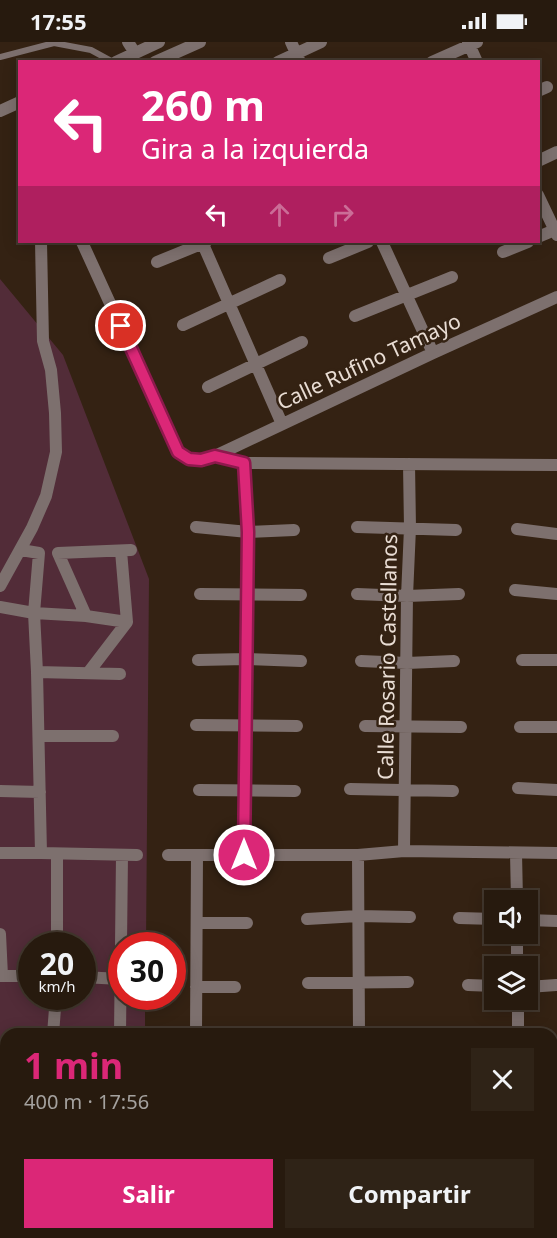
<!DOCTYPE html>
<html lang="es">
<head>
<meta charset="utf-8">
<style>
	:root { --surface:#271a0e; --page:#2f2317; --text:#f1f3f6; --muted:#a4a19e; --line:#43382e; --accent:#db2777 }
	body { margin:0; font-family:"Noto Sans",sans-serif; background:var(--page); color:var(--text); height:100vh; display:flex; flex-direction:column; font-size:22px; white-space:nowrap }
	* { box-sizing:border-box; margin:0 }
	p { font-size:20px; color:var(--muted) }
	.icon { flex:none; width:33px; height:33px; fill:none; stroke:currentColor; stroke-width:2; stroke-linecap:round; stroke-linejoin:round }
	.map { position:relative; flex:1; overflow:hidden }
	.side { position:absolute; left:0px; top:986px; width:558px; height:212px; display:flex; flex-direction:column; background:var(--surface); border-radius:18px 18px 0 0; box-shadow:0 3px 15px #0003,0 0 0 2px var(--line) }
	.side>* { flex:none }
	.hud { position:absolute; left:18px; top:18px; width:522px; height:183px; border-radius:0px; box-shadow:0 3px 15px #0003,0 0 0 2px var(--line); background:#db2777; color:#fff; overflow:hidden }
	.buttons { position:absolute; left:484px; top:848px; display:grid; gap:12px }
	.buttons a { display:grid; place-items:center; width:54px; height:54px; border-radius:0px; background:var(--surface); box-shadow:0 3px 15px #0003,0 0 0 2px var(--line); font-size:30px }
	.speed { position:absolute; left:18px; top:890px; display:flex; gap:12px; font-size:30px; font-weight:700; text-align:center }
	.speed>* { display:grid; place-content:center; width:78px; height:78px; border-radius:50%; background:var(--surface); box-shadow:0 3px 15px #0003,0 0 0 2px var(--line); line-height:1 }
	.speed small { font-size:15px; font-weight:400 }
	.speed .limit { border:9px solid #d22; background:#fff; color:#111 }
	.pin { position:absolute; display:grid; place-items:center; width:51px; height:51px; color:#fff; margin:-26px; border:3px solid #fff; border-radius:50%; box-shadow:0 2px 6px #0007 }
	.me { position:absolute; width:66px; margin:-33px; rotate:0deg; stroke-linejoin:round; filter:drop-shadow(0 0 4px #0008) }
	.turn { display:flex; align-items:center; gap:21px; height:126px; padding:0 24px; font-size:27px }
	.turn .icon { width:78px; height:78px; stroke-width:2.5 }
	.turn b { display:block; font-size:42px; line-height:51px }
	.lanes { display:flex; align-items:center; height:57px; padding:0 24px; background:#0003; justify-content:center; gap:30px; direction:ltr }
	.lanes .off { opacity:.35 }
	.round { display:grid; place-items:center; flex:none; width:63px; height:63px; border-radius:0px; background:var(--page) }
	.overview { display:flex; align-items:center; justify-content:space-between; height:102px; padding:0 24px }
	h1 { font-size:36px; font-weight:700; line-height:45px; color:var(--accent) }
	.button { display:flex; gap:12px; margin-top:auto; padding:12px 24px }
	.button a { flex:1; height:69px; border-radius:0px; background:var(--accent); color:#fff; font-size:24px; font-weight:700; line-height:69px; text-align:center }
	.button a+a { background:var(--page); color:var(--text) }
	.status { display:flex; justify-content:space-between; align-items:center; height:42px; padding:0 30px; background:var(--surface); direction:ltr }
	.status svg { height:16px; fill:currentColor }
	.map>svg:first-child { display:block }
	.built { fill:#3f2915 }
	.green { fill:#522c38; fill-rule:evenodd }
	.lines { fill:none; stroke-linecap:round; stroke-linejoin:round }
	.lane { stroke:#7d706e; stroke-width:6 }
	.street { stroke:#7d706e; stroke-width:12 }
	.route-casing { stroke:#8e194d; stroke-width:15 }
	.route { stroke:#db2777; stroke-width:10 }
	.labels { text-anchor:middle; stroke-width:5; stroke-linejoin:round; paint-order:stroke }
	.street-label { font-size:21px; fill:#e9ddd4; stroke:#342213 }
</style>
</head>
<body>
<div class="status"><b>17:55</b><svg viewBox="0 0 49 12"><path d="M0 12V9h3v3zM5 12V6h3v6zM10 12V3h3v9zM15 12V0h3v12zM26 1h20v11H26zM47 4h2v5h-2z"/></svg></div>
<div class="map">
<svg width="557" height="1196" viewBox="0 0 557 1196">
	<rect width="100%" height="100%" fill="#342213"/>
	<path class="built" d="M376,1191H507V1196H376Z"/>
	<path class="green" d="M0,237L63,313L149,537L146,903H122V954H145V991L6,992V1191H142V1196H0ZM32,903H82V954H32Z"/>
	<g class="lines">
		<path class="lane" d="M0,15L54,1L91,8L113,20"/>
		<path class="street" d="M128,0L135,11
			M291,0L300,20
			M468,0L477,20
			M116,20L159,0
			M155,20L200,0
			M278,20L321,0
			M432,20L477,0
			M538,49L547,45
			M0,69L20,60
			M538,119L557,110
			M538,153L557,193
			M538,195L557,187
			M82,200L178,410L189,417L201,419L215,414L244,421L557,423
			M202,200L282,382
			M382,200L433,311
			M503,210L528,200
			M329,216L368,200
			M157,220L206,200
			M355,274L452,235
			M183,283L280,238
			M208,345L302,300
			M215,414L433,311L557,255
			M244,421L248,490L244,813
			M196,485L248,490L294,488
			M357,485L456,488
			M517,487L557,492
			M121,509L127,580
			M0,544L32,486L46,454L56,410L55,371L51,328L43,299L41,200
			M515,548L557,552
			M200,552L301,553
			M357,552L407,554L459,552
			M0,565L34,571L86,574L127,580L88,631
			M86,574L58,511L131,508
			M198,618L246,617L301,619
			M522,618H557
			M361,619L407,621L454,619
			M37,630L120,632
			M196,683L297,684
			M365,684L461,685
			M520,685H557
			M39,694H113
			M518,746L557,748
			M350,747L453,749
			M199,748L295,749
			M0,749L40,750
			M404,809L407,554L410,486L409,422
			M0,811H41L37,630L34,571L39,511L21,508
			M41,811L137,813
			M516,811L517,858
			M57,812V903
			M168,813H358L404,809L557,811
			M358,813L359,992
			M459,876L495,877
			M307,877L358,874L410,875
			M528,878L557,879
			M197,881H247
			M517,891V924
			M0,892L2,934H0
			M2,934H32
			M82,935L121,937
			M308,941L408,940
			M468,943L495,944
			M196,945H235
			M528,945L556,943
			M518,957V992
			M53,992L56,954
			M120,992L122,813
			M196,992L197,813
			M552,1011L557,1010
			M552,1076H557
			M552,1139H557
			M64,1191V1196
			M135,1191L138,1196
			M195,1191V1196
			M520,1191L521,1196"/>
	</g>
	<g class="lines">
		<defs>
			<path id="route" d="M121,284L178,410L189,417L201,418L215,414L244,421L248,490L244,813"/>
		</defs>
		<use href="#route" class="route-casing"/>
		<use href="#route" class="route"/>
	</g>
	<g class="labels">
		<g class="street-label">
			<text transform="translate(369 320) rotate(-25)" y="7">Calle Rufino Tamayo</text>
			<text transform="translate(388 615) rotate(-89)" y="7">Calle Rosario Castellanos</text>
		</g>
	</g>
</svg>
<div class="buttons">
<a><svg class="icon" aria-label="sound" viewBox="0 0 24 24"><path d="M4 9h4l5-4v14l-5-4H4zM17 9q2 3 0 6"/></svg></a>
<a><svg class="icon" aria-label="layers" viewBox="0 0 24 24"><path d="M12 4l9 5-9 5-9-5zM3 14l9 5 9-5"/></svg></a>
</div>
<div class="speed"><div>20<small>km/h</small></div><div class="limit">30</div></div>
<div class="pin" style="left:121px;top:284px;background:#d93025"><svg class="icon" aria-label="arrive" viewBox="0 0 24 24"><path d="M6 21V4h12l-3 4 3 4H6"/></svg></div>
<svg class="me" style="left:244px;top:813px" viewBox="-20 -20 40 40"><circle r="17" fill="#db2777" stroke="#fff" stroke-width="3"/><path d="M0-11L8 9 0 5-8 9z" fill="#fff"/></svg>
<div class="hud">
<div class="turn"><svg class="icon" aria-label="left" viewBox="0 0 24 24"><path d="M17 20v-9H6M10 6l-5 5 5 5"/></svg><div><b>260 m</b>Gira a la izquierda</div></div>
<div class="lanes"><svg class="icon" aria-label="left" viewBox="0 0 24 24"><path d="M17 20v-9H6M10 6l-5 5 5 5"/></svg><svg class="icon off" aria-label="ahead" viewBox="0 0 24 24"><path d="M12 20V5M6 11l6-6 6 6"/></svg><svg class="icon off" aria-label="right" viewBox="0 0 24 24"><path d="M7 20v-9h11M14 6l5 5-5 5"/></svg></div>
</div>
<section class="side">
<div class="overview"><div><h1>1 min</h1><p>400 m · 17:56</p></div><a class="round"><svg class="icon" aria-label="close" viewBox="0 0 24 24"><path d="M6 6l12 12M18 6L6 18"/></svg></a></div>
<div class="button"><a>Salir</a><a>Compartir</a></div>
</section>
</div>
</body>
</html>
